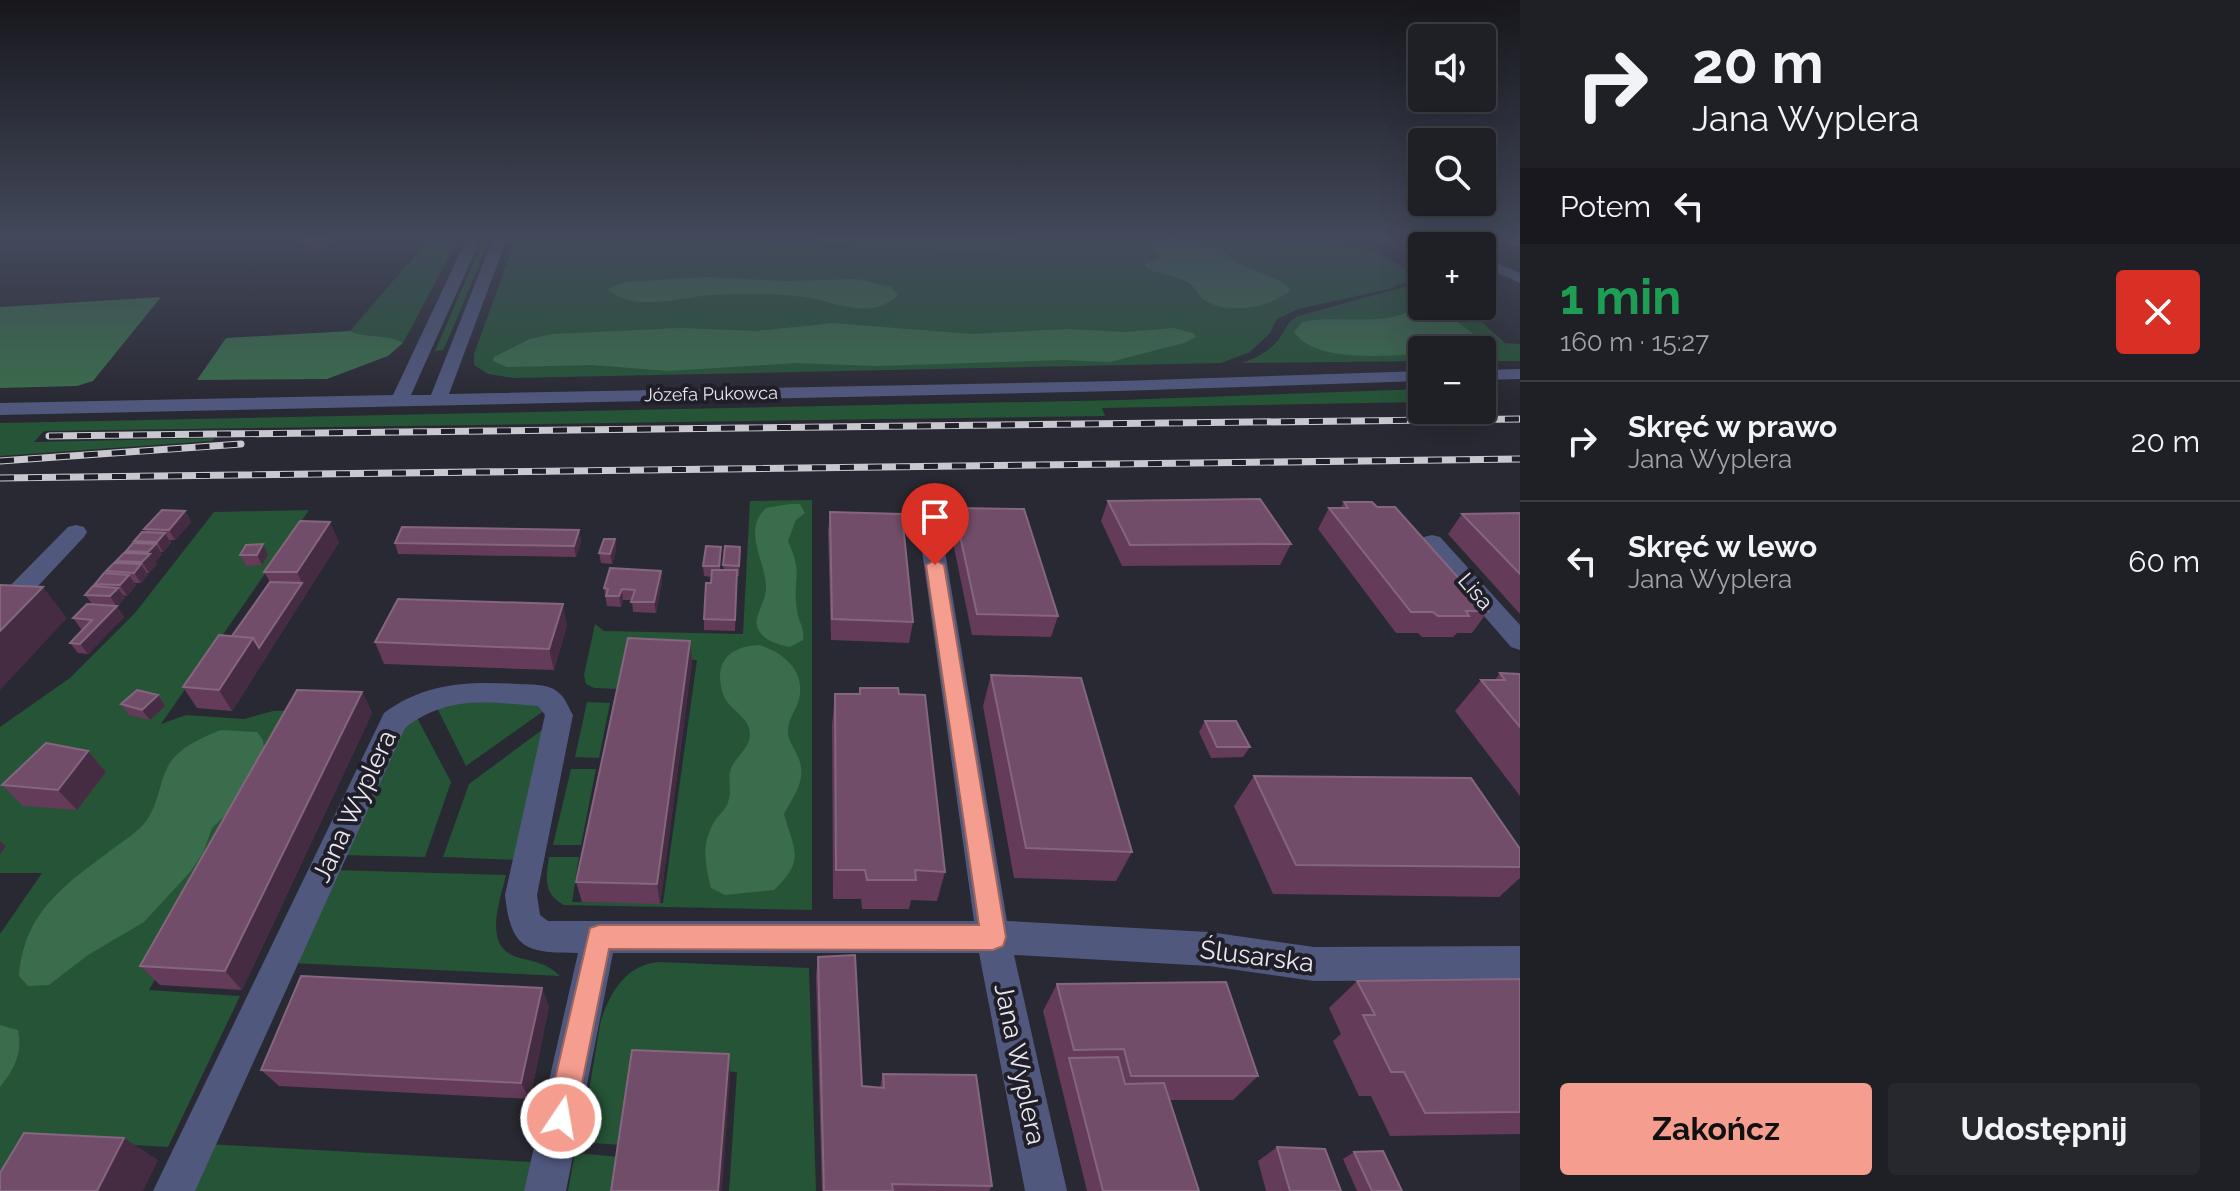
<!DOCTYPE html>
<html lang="pl">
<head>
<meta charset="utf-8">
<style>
	:root { --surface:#1f1f26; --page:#27272e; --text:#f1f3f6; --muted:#a1a2a7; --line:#3c3d43; --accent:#f59d8e }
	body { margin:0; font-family:Raleway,sans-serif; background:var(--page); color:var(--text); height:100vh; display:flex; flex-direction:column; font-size:30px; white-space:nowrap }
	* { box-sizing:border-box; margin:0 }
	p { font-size:26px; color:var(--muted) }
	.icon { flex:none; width:44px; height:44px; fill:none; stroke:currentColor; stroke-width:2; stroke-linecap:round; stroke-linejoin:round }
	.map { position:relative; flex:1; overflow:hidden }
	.drawer { display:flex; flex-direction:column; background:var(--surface); width:720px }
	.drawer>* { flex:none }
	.banner { background:#1f1f26; color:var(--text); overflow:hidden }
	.buttons { position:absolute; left:1408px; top:24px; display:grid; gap:16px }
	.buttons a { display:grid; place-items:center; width:88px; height:88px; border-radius:8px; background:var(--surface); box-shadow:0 8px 32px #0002,0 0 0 2px var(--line); font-size:40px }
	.pin { position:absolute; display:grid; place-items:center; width:68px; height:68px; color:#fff; margin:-82px -34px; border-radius:50% 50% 50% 0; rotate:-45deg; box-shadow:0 0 8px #0007 }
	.pin .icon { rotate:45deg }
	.me { position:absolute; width:88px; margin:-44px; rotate:12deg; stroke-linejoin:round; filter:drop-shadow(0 0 6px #0008) }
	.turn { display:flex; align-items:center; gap:28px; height:168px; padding:0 40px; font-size:36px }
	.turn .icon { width:104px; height:104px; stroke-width:2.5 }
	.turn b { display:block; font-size:56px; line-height:68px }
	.then { display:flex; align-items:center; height:76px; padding:0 40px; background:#0003; gap:16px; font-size:30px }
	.round { display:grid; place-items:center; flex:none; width:84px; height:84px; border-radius:8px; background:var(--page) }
	.head { display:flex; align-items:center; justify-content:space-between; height:136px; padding:0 40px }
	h1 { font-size:48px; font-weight:700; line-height:60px; color:#1e9e55 }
	.action { display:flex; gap:16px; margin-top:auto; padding:16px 40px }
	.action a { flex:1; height:92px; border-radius:8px; background:var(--accent); color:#111; font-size:32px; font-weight:700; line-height:92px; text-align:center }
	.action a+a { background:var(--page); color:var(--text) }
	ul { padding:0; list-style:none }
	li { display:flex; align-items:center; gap:24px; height:120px; padding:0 40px; border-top:2px solid var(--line) }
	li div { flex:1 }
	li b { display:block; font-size:30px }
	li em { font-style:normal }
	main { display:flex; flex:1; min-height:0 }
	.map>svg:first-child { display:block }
	.green { fill:#255436 }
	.forest { fill:#396d4b }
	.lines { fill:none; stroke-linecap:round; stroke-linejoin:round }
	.minor { fill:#50587e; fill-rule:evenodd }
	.rail-casing { stroke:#c8c8ce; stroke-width:7 }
	.rail { stroke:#201f29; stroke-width:5; stroke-dasharray:14; stroke-linecap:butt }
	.wall { fill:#643b59 }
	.shaded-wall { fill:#462c43 }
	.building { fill:#724d69; stroke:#84667e; stroke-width:2 }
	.route { fill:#f59d8e; stroke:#9f665c; stroke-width:2 }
	.labels { text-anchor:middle; stroke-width:8; stroke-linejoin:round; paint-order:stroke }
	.far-street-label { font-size:18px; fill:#e7e7ed; stroke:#201f29 }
	.street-label { font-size:22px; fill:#e7e7ed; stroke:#201f29 }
	.near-street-label { font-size:26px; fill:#e7e7ed; stroke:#201f29 }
</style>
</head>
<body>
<main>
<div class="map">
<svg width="1520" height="1191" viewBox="0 0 1520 1191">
	<rect width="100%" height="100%" fill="#292933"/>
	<path class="green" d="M432,236H460L403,343C388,333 366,339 350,331Z
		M485,236H491L450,335L443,350L435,351Z
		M517,236H1312L1378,252L1419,277L1389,289L1298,309L1277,319L1270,333L1250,352L1221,363L514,378L488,374L474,365V354Z
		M1422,282V306H1464L1505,343L1520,344V361H1482V350H1422V361L1241,363C1256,359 1272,350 1281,336C1287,327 1288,321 1298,316Z
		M1422,389V402L1102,408L1105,416L44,431L34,442L215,438L212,441L0,456V423L1121,400Z
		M812,500V910L564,905C543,894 546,879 549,857H579L572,902L663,903L697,660L627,657L620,689L594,688L586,684L584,675L595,624L604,631L743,634L750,501Z
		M309,510L161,724L186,715L244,719L273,711L304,710L149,990L240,996L168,1147L65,1141L0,1191V934L42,873H0V727L70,678L135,613L214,512Z
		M456,700L534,702L545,710L466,766L436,706Z
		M587,702L610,703L599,758L575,757Z
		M415,714L451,782L425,857L341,855L398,730Z
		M550,724L518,860L443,857L469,784Z
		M571,769H596L581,845H553Z
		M335,870L506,875C500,902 481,948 520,958C536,962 548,964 560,976L292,963Z
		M659,962L809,968L816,1191H729L737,1072L633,1066L621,1145L580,1142L601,1020C611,991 626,965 659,962Z
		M208,1144L532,1162L526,1191H188Z
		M575,1153L621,1157L615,1191H568Z"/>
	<path class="forest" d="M806,236H1016C997,261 949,249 922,247C882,246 844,251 806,236Z
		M1169,238L1218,246L1235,262L1281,281L1291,290C1271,307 1230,315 1206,301C1198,297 1196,288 1189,283C1177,275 1160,276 1147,268L1145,264L1162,258L1150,249V243Z
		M706,277L784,281L857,279L891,287L898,295C870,322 835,301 804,297C790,295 775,294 760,294C744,294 727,294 711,295C682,297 631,313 608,289L624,282Z
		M161,297L93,381L77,386L0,388V307Z
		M1418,302L1422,303V306H1436L1494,349L1488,355H1482V350H1422V354C1389,355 1315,364 1294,332L1302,322C1333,315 1375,325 1403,314C1409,312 1413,306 1418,302Z
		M833,323L971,334L1068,329L1124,332L1174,328L1193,333L1196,337L1184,343L1110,362L1063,360L876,366L797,363L668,371L592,365L507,367L493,361L494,357L530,339L552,334L681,328L756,331Z
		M350,331C366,339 388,333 403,343L388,356L327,379L197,380L226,338Z
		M790,504H800L805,513L796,520L788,541C804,576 792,578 797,610C798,621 805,628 803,640L790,647C779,645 763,641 758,629C752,617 767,601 766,587C765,559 742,531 766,508Z
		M759,645C783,652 806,671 799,699C796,711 787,720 788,734C789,742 795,749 798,757C808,779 794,795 784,814C794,850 806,860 774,890L725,895L711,888C705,863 701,845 714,822C718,815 726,810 728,802C733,790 726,779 732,766C738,755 750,747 750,734C750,716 728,710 723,694C713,663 729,646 759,645Z
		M221,730L257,732L263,740L264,749L238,803L212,828L203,853L191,871L144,922L88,955L49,985L28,986L19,976C24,911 66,884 114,848C125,840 139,831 147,820C158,804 159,785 167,768C176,749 202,737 221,730Z
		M0,1025L18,1030C23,1053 14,1070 0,1087Z"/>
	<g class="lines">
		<path class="minor" d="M468,236H482L411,395H431L494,236H508L449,394L1119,381L1422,371V381L1119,391L0,415V403L393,395Z
			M1431,236H1448L1463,246H1446Z
			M1482,256L1520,273V283L1482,266Z
			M1520,369V379L1482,380V370Z
			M929,515L940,522L1007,921L1209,932L1314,947L1520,946V980L1314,981L1209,966L1014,955L1067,1191H1025L979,953H613L566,1191H524L578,953C526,953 511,950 505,895L545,715L538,706C488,702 447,695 405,728L195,1191H153L384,713C425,682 470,681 519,684C532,685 550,683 560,694C566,699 569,709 573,715L537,895L540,915L548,921H974L918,522Z
			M76,525L84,527L87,532L84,537L9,617L0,619V596L68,527Z
			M1432,535L1440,537L1520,625V650L1511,647L1424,547L1421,542L1424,537Z"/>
		<defs>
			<path id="rail" d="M49,436L1520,419
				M0,461L241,444
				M0,478L1520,459"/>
		</defs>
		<use href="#rail" class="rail-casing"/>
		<use href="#rail" class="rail"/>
	</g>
	<path class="wall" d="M306,236H333L326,247L307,248L304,240Z
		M1494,236H1520V246H1513Z
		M1108,501L1291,544L1280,565L1122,566L1101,521Z
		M1344,502L1488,611L1472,633H1457L1453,637H1422L1418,633H1396L1318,529L1329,508H1341Z
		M954,508L1058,616L1051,637L972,635L950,528Z
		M185,511L191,522L175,540H170L171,543L163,552H161L162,554L155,562L157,564L149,573H147L148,575L141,583H134L136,585L127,596L123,595L125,598L117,607L124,617L88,654L78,653L70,643L83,629H81L73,618L92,604L85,595L97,587L95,584L108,574L106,571L117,563L116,561L127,553L126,551L135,543L134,541L146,532L144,529Z
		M830,512L913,622L909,643L831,640L828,532Z
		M1520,513V614L1448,534L1462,514Z
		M579,530L581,541L576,557L398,554L395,543Z
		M615,539L616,550L612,564L601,563L599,553Z
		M339,542L232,711L197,708L183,687L232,636L270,582L264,572Z
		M263,544L268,555L262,565L246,566L240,555Z
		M740,547L739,576H737L735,631L704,630V619L712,577L704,576L703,566L721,557L720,570H724L723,565Z
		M661,571L662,582L656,613L633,612L632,600H623L621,607L607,606L604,588Z
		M567,625L554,670L384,664L375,642Z
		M690,641L692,662L660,904L582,902L576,882Z
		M1500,673L1520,674V796L1455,711L1481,680H1495Z
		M991,675L1132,852L1116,881L1014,878L983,706Z
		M860,688L945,872L937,901L911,900L909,909H862L861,899H833L832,725L835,694H859Z
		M362,692L372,713L242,990L160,985L140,966Z
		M158,695L165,706L150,720L129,715L121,704Z
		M1205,721L1250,747L1243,757L1211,758L1199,732Z
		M88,751L106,772L77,810L23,806L2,785Z
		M1254,776L1520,849V878L1499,897L1273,894L1234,806Z
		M818,957L862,1086L880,1088L883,1074L992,1186L989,1191H822L816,976Z
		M1520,979V1134L1390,1136L1371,1096H1359L1333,1041L1341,1034L1329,1008L1357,981Z
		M1057,984L1258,1076L1233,1100H1169L1199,1191H1087L1043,1011Z
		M549,1006L530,1099L279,1086L261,1070Z
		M1277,1147L1341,1191H1266L1258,1161Z
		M1354,1152L1402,1191H1357L1343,1159Z"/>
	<path class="shaded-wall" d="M325,236H333L326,247L323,239Z
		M185,511L191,522L175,540L169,530Z
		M330,522L339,542L265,659L259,648L302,583L297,572Z
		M579,530L581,541L576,557L574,546Z
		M165,533L171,543L163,552L157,542Z
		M615,539L616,550L612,564L610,554Z
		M156,544L162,554L155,562L157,564L149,573L142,562L149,554L148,552Z
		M263,544L268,555L262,565L257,555Z
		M141,564L148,575L141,583L134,573Z
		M661,571L662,582L656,613L654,602Z
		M129,575L136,585L127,596L120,585Z
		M43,587L67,618L0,690V631Z
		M118,588L125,598L117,607L124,617L88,654L80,644L117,607L110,596Z
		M622,589L623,600L621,607L619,596Z
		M563,604L567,625L554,670L549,649Z
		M253,638L265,659L232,711L219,690Z
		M690,641L692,662L660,904L657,884Z
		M362,692L372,713L242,990L225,971Z
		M158,695L165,706L150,720L142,710Z
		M88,751L106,772L77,810L58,790Z
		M0,841L6,846L0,854Z
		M542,988L549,1006L530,1099L521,1083Z
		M729,1054L730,1079L722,1191H718Z
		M124,1138L158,1160L143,1191H97Z"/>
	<path class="building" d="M306,236H325L323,239L304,240Z
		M1260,499L1291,544L1130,545L1108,501Z
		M1344,502H1372L1377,507H1395L1488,611H1466L1469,616H1438L1433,612H1411L1329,508H1348Z
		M954,508L1024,509L1058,616L977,614Z
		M162,510L185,511L169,530L144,529Z
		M830,512L902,514L913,622L832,619Z
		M1520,513V574L1462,514Z
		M300,521L330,522L297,572H264Z
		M402,527L579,530L574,546L395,543Z
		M142,532L165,533L157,542L134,541Z
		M604,539H615L610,554L599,553Z
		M133,543L156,544L148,552L126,551Z
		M263,544L257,555H240L246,545Z
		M706,546L721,547L719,566H703Z
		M725,546L740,547L739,566L723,565Z
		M124,553L150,554L142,562L116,561Z
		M114,563L141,564L134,573L106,571Z
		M610,568L661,571L654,602H631L635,590L622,589L619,596H606L608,589L604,588Z
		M712,570H737L735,620L704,619L706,583H711Z
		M104,573L129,575L120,585L95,584Z
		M270,582L302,583L259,648L253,638L232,636Z
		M0,585L43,587L0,631Z
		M93,586L118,588L110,596L85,595Z
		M398,599L563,604L549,649L375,642Z
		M87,604L117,606L80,644L70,643L92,620L73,618Z
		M219,635L253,638L219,690L183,687Z
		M628,638L690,641L657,884L576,882Z
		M1500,673L1520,674V727L1481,680H1505Z
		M991,675L1081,678L1132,852L1026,848Z
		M860,688H898L899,694L925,695L945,872L915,870L916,880H867L865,870H836L835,694H860Z
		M137,690L158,695L142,710L121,704Z
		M297,690L362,692L225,971L140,966Z
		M1205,721H1236L1250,747H1217Z
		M46,743L88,751L58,790L2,785Z
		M1254,776L1471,778L1520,849V867L1296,865Z
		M855,955L862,1086L884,1088L883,1074L976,1075L992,1186L892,1184L893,1191H824L818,957Z
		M301,976L542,988L521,1083L261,1070Z
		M1520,979V1112L1425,1113L1404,1072H1391L1363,1015H1375L1357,981Z
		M1226,982L1258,1076H1131L1124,1049L1074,1050L1057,984Z
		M632,1050L729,1054L718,1191H611Z
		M1118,1057L1125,1084L1164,1083L1199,1191H1103L1069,1058Z
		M24,1133L124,1138L97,1191H0V1173Z
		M1277,1147L1325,1149L1341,1191H1290Z
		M1383,1151L1402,1191H1372L1354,1152Z"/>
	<linearGradient id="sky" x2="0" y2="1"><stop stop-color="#17171c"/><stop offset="0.59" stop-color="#43495b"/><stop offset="1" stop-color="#43495b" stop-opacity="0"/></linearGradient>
	<rect width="1520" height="403" fill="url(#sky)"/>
	<path class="route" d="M935,560L944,565L1006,937L1003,946L993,950L609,949L575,1118L571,1129L561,1133L550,1129L546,1118L590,928L599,925H979L926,565Z"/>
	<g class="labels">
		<g class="far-street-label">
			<text transform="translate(711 394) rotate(-1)" y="6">Józefa Pukowca</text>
		</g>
		<g class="street-label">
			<text transform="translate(1476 591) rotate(49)" y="8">Lisa</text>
		</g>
		<g class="near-street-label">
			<text transform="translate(354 806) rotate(-65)" y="9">Jana Wyplera</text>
			<text transform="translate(1257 956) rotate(7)" y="9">Ślusarska</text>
			<text transform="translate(1020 1064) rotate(78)" y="9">Jana Wyplera</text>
		</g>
	</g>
</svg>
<div class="buttons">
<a><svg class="icon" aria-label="sound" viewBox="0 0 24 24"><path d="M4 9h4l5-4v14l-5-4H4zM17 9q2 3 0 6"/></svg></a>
<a><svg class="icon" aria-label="search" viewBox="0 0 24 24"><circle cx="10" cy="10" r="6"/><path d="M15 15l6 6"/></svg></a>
<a>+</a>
<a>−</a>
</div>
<div class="pin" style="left:935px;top:565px;background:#d93025"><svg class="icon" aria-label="arrive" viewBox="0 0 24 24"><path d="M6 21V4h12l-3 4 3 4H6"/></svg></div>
<svg class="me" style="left:561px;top:1118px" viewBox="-20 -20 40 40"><circle r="17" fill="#f59d8e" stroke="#fff" stroke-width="3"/><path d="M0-11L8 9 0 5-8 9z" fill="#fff"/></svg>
</div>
<section class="drawer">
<div class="banner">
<div class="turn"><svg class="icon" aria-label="right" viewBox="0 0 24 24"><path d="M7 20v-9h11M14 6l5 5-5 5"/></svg><div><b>20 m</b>Jana Wyplera</div></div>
<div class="then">Potem<svg class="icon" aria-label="left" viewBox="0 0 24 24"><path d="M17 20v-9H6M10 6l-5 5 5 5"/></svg></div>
</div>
<div class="head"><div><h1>1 min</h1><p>160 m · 15:27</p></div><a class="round" style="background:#d93025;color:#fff"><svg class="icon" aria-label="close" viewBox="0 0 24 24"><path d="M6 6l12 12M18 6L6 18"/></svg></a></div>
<ul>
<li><svg class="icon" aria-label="right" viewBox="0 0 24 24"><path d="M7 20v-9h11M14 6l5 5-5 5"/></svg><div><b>Skręć w prawo</b><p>Jana Wyplera</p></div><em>20 m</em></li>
<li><svg class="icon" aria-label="left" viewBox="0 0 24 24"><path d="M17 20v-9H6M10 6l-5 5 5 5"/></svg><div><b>Skręć w lewo</b><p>Jana Wyplera</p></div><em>60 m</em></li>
</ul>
<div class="action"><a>Zakończ</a><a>Udostępnij</a></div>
</section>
</main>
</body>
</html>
